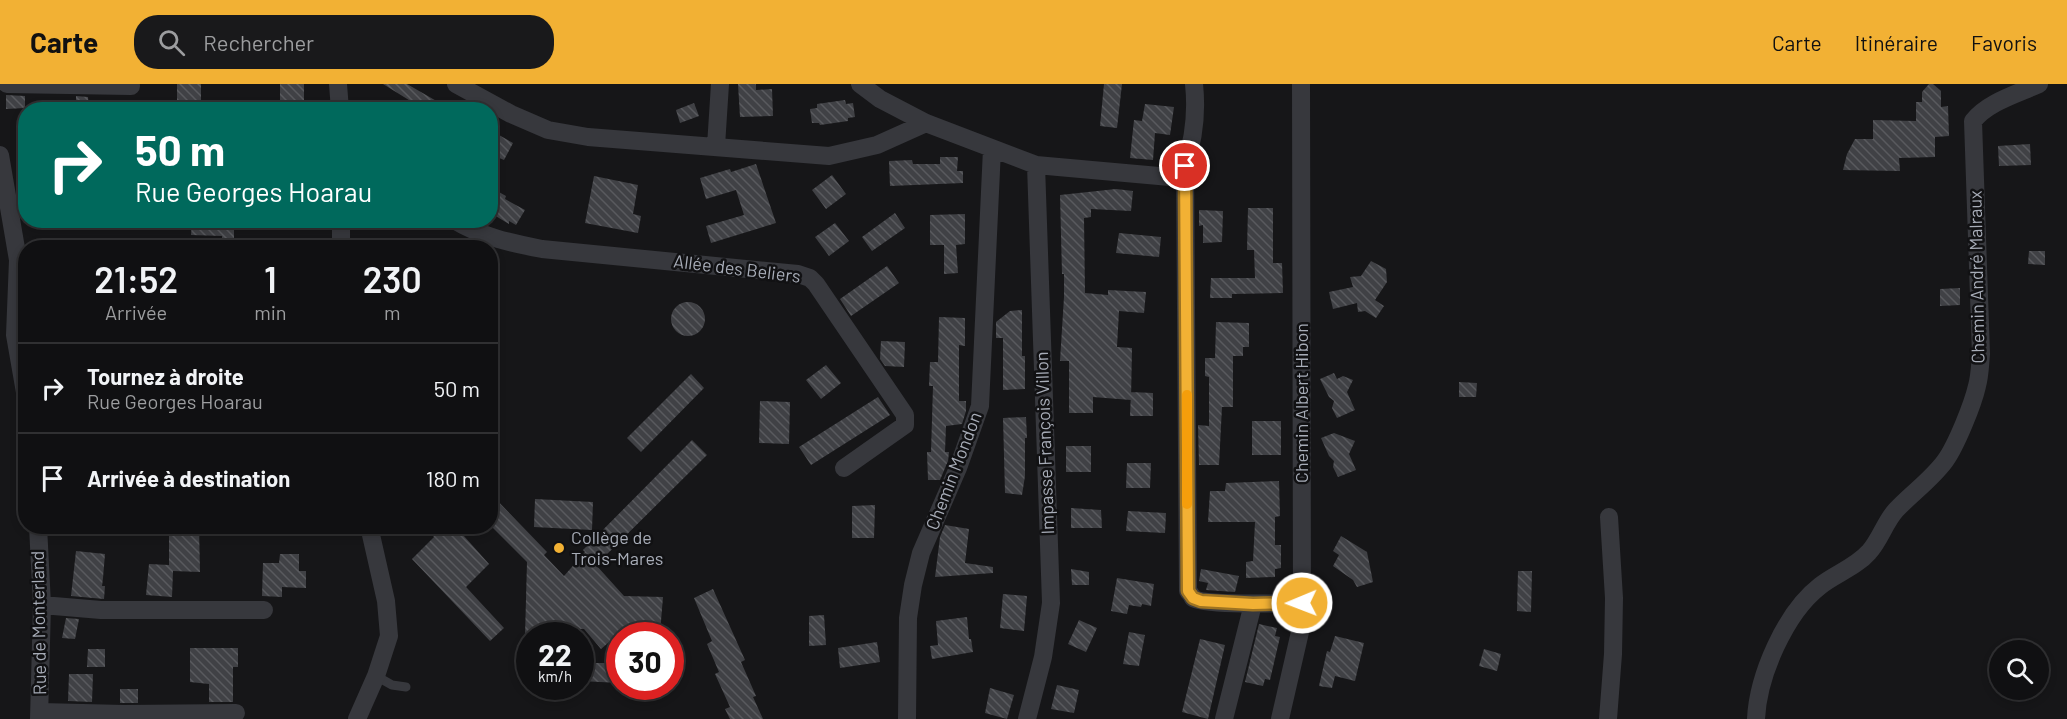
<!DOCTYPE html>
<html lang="fr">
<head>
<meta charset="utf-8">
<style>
	:root { --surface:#101012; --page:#19191b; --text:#f1f3f6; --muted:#9c9d9f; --line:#303032; --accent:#f2b134 }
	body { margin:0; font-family:Barlow,sans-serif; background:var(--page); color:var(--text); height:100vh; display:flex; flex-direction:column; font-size:22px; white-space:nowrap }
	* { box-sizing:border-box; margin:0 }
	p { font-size:20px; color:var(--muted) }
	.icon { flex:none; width:33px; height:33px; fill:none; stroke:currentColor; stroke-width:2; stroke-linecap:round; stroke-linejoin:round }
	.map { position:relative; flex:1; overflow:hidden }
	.drawer { position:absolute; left:18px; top:156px; width:480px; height:294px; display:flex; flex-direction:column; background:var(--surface); border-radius:24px; box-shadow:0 3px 9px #0003,0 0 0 2px var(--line) }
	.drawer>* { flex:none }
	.banner { position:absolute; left:18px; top:18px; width:480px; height:126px; border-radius:24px; box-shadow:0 3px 9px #0003,0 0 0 2px var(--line); background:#00695c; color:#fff; overflow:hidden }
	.controls { position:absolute; left:1989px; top:556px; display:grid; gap:12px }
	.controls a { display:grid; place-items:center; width:60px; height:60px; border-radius:50%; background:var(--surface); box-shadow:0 3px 9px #0003,0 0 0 2px var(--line); font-size:30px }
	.speed { position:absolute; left:516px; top:538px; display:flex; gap:12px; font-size:30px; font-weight:700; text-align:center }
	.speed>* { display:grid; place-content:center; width:78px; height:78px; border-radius:50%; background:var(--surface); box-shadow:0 3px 9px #0003,0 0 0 2px var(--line); line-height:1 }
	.speed small { font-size:15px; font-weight:400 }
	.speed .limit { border:9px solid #d22; background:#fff; color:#111 }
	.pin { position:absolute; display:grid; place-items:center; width:51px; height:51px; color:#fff; margin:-26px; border:3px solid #fff; border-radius:50%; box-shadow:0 2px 6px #0007 }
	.me { position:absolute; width:66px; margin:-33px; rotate:269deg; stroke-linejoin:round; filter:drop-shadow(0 0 4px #0008) }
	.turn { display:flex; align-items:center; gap:21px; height:126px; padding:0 18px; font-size:27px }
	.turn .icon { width:78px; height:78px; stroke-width:2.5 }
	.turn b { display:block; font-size:42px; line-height:51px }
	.eta { display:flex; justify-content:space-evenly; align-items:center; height:102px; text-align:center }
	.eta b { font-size:36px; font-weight:600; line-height:42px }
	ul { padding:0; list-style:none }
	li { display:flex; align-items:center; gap:18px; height:90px; padding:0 18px; border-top:2px solid var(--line) }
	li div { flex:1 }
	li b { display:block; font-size:22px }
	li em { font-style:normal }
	header { display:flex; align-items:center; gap:36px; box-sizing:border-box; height:84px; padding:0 30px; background:var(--accent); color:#111 }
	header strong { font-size:28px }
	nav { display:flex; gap:33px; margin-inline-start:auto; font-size:21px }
	.search { width:420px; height:54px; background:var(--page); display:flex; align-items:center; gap:15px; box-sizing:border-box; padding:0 21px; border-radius:24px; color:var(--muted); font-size:22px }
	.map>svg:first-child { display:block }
	.building { fill:url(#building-back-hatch) }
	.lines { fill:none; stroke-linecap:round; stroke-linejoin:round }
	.service { stroke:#37383d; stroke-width:9 }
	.minor { stroke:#37383d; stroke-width:18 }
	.route-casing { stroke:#9d7322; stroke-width:15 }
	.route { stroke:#f2b134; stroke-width:10 }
	.slow { stroke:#f59e0b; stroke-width:10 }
	.poi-dot { fill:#f2b134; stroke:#111113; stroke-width:2 }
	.labels { text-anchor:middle; stroke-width:5; stroke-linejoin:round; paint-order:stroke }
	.street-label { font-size:18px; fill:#a8adb8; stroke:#111113 }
	.poi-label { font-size:18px; fill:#a8adb8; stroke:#111113; text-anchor:start }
</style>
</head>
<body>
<header>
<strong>Carte</strong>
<div class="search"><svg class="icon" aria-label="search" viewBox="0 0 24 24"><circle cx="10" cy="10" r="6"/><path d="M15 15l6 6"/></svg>Rechercher</div>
<nav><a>Carte</a><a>Itinéraire</a><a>Favoris</a></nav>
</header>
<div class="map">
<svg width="2067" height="635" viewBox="0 0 2067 635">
	<defs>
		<pattern id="building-back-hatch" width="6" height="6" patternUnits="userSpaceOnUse" patternTransform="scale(1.5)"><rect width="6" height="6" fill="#404145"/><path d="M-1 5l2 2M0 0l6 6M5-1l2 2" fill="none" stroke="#595a5e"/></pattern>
	</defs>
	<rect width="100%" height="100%" fill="#161618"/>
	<path class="building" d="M177,0H201V21H177Z
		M280,0H304V26H280Z
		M383,0H407L452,26H425Z
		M738,0H756V6L772,5L773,32L740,33Z
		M1104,0H1122L1117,44L1100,42Z
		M1929,0H1933L1941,7V23L1948,22L1949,52L1935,53V73L1899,74L1900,87L1843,86L1847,70L1855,55H1873V36L1916,37V18H1922V8Z
		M6,11L25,12V24L6,25Z
		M76,12L88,13L89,25H76Z
		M845,16L846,20L853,19L855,33L848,34V37L820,41L819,39H812L810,25L817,24V20Z
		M694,19L699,32L680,39L676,26Z
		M1145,20L1174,23L1170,51L1155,49L1153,76L1130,74L1134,36L1142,37Z
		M490,46L513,59L504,76L490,70Z
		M2030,60L2031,81L1999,82L1998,62Z
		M940,73H958L957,87H963V99L890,102L889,77L912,76L913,80H940Z
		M756,80L776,139L711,159L706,142L744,131L736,106L706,115L700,94L730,85L731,88Z
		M832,91L846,110L826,125L812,106Z
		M594,92L638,101L633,130L641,132L638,149L585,139Z
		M490,103L506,112L505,115L525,126L516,141L509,137V140L494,131L490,136Z
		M1116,105L1133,107L1131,127L1091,125V133L1084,134L1085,209L1108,211V206L1146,208L1144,229L1119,227L1117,263L1132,264L1131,316L1093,313V329H1069V277H1060L1064,213V190H1062L1060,111Z
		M1248,124H1273V179H1282L1283,209L1232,210V214H1210L1211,194H1255L1254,166H1247Z
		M1199,126L1223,127L1222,158L1203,159V141L1199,142Z
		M895,129L905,144L872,167L862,153Z
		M965,130V160L956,161L958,189L944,190V161H930V131Z
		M192,136H234V158H222V152L191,151Z
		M835,139L849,157L829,172L815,153Z
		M1119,149L1161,153L1159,173L1116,169Z
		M2029,167H2045V181L2028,180Z
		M1371,177L1386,185L1387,198L1375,216L1384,222L1376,234L1365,227L1358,228L1357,219L1333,225L1329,208L1353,203L1350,193L1361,192Z
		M887,182L899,199L851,232L840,215Z
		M1960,204V221L1940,222V205Z
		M671 235a17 17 0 1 1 34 0a17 17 0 1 1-34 0Z
		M1022,226V272H1025V305L1003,306V254H996V238L1010,227Z
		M939,233L965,234V262L959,261V317H966V327L962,340L946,342L945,368H949L948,377L940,396H928L927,368H931L933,302H929L930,278H938Z
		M1216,238L1249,239V263H1243V272H1233V323H1222L1219,381H1199L1198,341L1209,342V293L1205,292V274H1215Z
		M881,257L905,258L904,283L885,282L880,275Z
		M826,281L841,299L821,315L806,296Z
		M1334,289L1337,295L1343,292L1353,296L1347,308L1355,326L1337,334L1332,324L1334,317L1329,313L1320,295Z
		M691,290L704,304L641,368L627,354Z
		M1459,298L1477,299L1476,313H1459Z
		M1131,308L1153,309V332H1130Z
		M878,313L890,331L811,381L799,363Z
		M760,317L790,318L789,360L759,359Z
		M1026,333L1027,354H1025V392L1022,411L1005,409L1003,334Z
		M1252,337H1281V371H1252Z
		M1334,349L1355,357L1349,370L1356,386L1338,393L1333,383L1334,377L1329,372L1321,354Z
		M692,356L707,371L596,481L624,512L663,513L660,549L622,547L601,565L584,545L545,544V552H525L527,478L490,441V409L547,468L544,471L564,492L585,468L583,466Z
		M1066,362H1091V388H1066Z
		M1127,379H1151L1150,404H1126Z
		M1279,397L1280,432L1275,433V461H1281V484L1275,485V493L1246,494V478L1253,477L1255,438H1208L1210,407H1225L1226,399Z
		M535,415L593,418L592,446L534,443Z
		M875,421L874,454H852V422Z
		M1071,424L1101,426L1102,444H1071Z
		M1128,427L1166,429L1165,449L1126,447Z
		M945,441L969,445L965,479L993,483V489L935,493L940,453Z
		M169,442H199L200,488L173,487L172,513L146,511L149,480L169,481Z
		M424,442H455L489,480L466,503L504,544L490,557L412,475L434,453Z
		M1341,452L1367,468L1373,498L1357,503L1353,496L1333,482L1339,471L1333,467Z
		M76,467L105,470L103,494L102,502H105L104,515L71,512Z
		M280,470H299V487H306V504L282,503V513L262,512L263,479H279Z
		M1071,485L1089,488V501H1072Z
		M1201,485L1239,492L1235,508L1206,506L1208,499L1199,497Z
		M1518,487H1532L1531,528L1517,527Z
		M1117,494L1154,500L1151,522L1142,520L1141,523L1129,521L1127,530L1111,527Z
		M713,505L745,576L741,578L756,612L753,613L763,635H730L725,625L730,623L715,590L719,588L707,560L712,557L694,514Z
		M1003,510L1027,512L1024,547L1000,544Z
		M824,531L826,561L809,562V532Z
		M967,533L969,555H971L973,568L932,575L930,562L938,561L936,537Z
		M66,534L79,535L75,555L62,554Z
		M1079,536L1097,544L1086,568L1068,560Z
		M1259,540L1277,544L1275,552L1280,553L1270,596L1265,595L1263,602L1245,598Z
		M1129,548L1145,551L1139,582L1123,580Z
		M1335,552L1364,559L1355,597L1335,592L1332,604L1319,602L1327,567L1330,568Z
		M1200,555L1225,561L1208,635L1182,628Z
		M877,558L880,578L840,584L838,564Z
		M190,564H238V583H233V618H209V600L190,598Z
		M88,565H105V583H87Z
		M1484,565L1501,570L1497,587L1479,582Z
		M580,579H620V599L580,597Z
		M69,590H93L92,618L68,617Z
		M1057,601L1079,606L1074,629L1051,625Z
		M990,604L1014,611L1007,635L985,629Z
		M120,605H138V619H120Z"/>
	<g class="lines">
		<path class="service" d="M376,592L392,601L406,603"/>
		<path class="minor" d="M7,0L131,2
			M338,0L340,26
			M456,0L511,30L548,46L588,53L829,72L877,61L926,39
			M860,0L880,15L926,39L1036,81L1170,93L1176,90L1185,82
			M1194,0C1197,28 1194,55 1185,82L1188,507C1189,507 1193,514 1193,514C1204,522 1285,519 1302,519
			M716,62L720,0
			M0,71L18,176L15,251L26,314
			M454,136C482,153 511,159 542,165L798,190L810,194L816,200L905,331V341L844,384
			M341,164V136
			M38,442L42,521L39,635
			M42,521L101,526H264
			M40,628L124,630L236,629
			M357,635L376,592L389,552L386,517L369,442
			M907,635L908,534L913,501L921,469L958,384L980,322L992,65
			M1027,635L1043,573L1051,519L1036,81
			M1224,635L1253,520
			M1280,635L1300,548L1302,519L1301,0
			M1608,635L1613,570L1614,514L1609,433
			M1756,635C1758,592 1785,529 1820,502C1835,490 1856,483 1869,468C1880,456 1885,438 1896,426C1912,409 1931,396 1945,377C1956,362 1973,320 1977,302C1980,291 1980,280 1981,270L1973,37C1988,18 2017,10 2039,0"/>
	</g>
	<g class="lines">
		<defs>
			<path id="route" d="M1185,82L1188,507L1193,514L1201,517L1253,520L1302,519"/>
		</defs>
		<use href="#route" class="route-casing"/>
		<use href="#route" class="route"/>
		<path class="slow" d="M1187,311V420"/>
	</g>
	<circle class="poi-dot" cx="559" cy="464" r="6"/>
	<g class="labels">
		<g class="street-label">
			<text transform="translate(737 185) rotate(7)" y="6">Allée des Beliers</text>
			<text transform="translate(1977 193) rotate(-91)" y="6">Chemin André Malraux</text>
			<text transform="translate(1302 319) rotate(-90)" y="6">Chemin Albert Hibon</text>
			<text transform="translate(1045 359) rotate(-92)" y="6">Impasse François Villon</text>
			<text transform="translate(954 387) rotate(-69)" y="6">Chemin Mondon</text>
			<text transform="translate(39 539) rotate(-91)" y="6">Rue de Monterland</text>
		</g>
		<g class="poi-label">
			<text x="571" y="460">Collège de<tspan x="571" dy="21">Trois-Mares</tspan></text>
		</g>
	</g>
</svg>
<div class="controls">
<a><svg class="icon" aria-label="search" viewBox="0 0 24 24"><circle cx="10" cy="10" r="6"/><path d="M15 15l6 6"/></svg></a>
</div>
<div class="speed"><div>22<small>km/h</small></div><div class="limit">30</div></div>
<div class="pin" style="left:1185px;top:82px;background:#d93025"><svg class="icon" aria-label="arrive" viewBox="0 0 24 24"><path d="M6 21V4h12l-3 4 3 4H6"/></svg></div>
<svg class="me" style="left:1302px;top:519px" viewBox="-20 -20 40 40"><circle r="17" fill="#f2b134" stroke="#fff" stroke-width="3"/><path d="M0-11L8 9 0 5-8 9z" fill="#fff"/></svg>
<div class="banner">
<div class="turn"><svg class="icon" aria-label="right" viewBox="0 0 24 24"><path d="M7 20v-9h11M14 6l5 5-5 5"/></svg><div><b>50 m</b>Rue Georges Hoarau</div></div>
</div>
<section class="drawer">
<div class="eta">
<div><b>21:52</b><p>Arrivée</p></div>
<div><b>1</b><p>min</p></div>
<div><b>230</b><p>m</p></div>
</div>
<ul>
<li><svg class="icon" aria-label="right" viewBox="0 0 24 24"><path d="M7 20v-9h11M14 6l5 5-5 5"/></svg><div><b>Tournez à droite</b><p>Rue Georges Hoarau</p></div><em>50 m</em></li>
<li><svg class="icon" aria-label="arrive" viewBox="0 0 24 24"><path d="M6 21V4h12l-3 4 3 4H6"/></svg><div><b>Arrivée à destination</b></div><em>180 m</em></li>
</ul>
</section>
</div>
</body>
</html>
